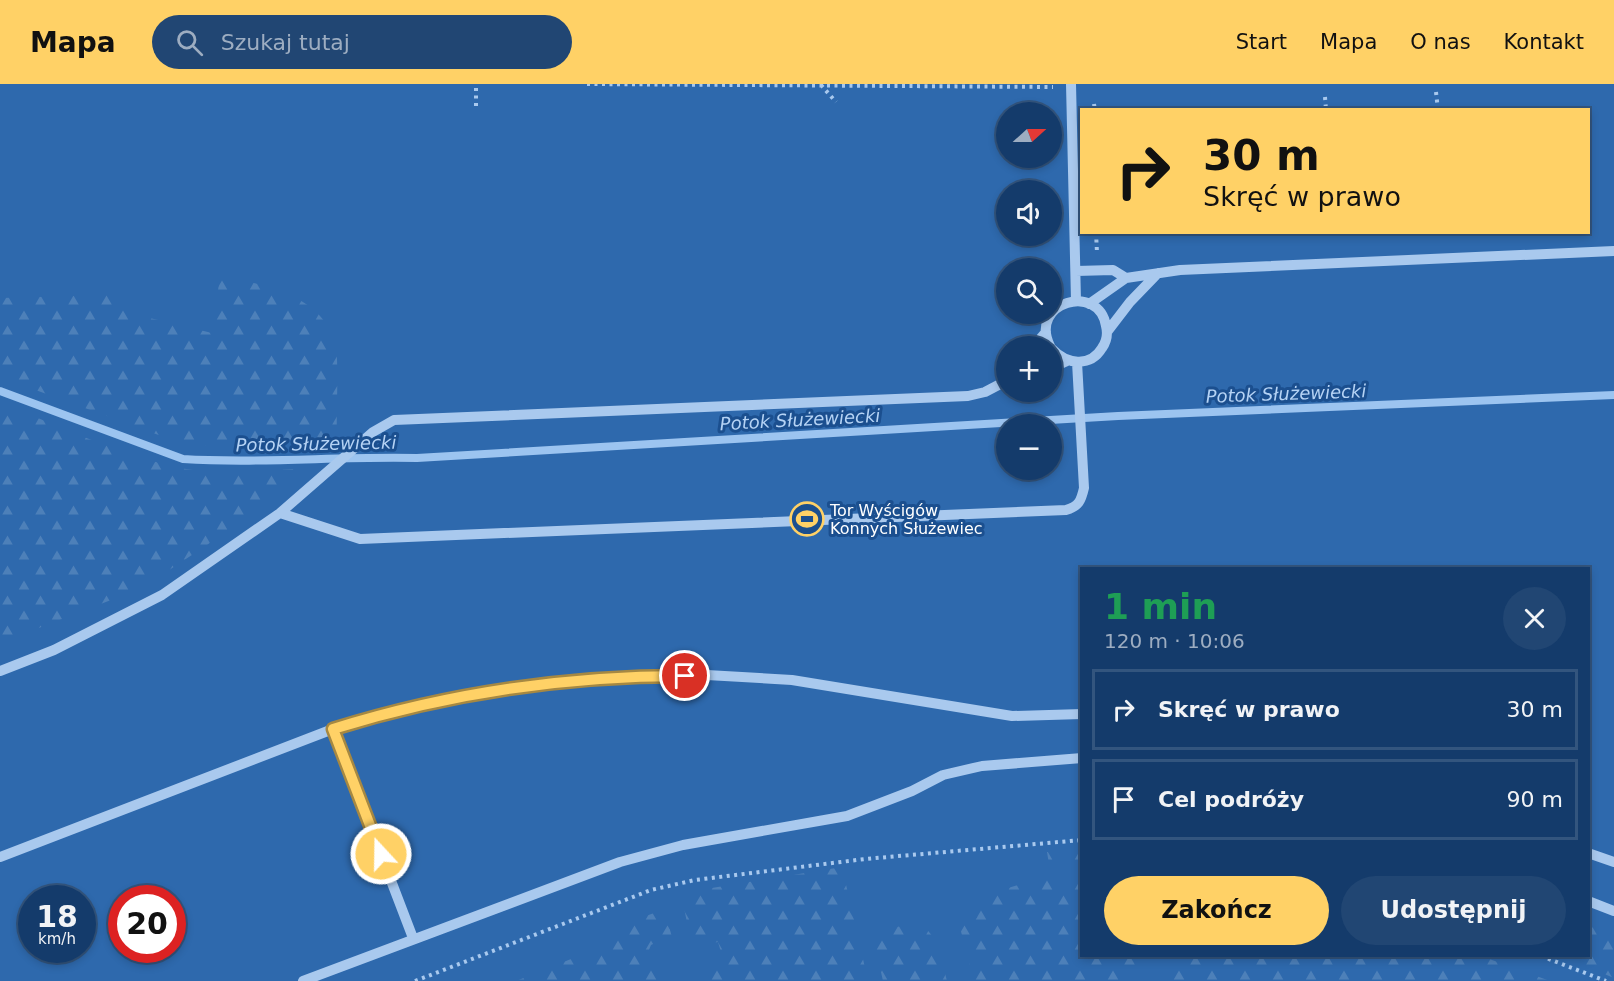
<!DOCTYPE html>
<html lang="pl">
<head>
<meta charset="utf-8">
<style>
	:root { --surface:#143b6b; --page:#214673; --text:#f1f3f6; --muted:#9dadc1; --line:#33557e; --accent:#ffd166 }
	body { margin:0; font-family:"DejaVu Sans",sans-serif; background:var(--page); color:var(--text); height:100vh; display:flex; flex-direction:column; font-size:22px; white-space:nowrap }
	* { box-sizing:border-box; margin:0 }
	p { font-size:20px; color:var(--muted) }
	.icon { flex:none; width:33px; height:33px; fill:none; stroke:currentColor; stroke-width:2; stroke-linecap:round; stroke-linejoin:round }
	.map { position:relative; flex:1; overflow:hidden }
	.panel { position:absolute; left:1080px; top:483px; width:510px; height:390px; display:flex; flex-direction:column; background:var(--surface); border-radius:0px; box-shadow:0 3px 9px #0003,0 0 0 2px var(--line) }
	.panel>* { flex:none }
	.banner { position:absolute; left:1080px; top:24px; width:510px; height:126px; border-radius:0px; box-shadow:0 3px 9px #0003,0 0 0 2px var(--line); background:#ffd166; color:#111; overflow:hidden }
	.needle { width:39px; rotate:69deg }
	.fabs { position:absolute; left:996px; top:18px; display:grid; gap:12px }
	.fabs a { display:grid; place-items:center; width:66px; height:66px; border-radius:50%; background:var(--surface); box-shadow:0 3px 9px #0003,0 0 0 2px var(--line); font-size:30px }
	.speed { position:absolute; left:18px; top:801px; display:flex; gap:12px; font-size:30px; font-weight:700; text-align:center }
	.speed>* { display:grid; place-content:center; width:78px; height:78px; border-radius:50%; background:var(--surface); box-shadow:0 3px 9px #0003,0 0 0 2px var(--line); line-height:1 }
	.speed small { font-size:15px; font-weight:400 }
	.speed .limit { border:9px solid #d22; background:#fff; color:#111 }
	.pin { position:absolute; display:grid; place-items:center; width:51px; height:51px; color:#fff; margin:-26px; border:3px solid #fff; border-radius:50%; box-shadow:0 2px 6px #0007 }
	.me { position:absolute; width:66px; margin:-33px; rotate:339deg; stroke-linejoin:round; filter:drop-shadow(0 0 4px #0008) }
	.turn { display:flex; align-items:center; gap:21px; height:126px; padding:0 24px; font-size:27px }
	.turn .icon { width:78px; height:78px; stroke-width:2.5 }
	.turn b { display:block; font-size:42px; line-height:51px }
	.round { display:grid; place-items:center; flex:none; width:63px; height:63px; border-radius:32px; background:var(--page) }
	.summary { display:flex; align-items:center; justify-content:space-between; height:102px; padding:0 24px }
	h1 { font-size:36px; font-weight:700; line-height:45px; color:#1e9e55 }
	.primary-button { display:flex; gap:12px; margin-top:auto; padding:12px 24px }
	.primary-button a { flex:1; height:69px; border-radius:36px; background:var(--accent); color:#111; font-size:24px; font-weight:700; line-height:69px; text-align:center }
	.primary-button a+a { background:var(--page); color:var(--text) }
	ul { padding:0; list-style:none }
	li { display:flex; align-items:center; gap:18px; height:81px; margin:0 12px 9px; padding:0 12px; border:3px solid var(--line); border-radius:0px }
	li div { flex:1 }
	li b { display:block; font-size:22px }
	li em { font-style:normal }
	header { display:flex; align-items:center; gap:36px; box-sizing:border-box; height:84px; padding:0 30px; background:var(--accent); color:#111 }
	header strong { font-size:28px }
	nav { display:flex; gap:33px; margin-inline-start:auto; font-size:21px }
	.search { width:420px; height:54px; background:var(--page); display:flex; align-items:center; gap:15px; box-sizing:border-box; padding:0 21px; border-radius:33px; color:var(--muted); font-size:22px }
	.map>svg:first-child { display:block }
	.grass { fill:#2e69ad; fill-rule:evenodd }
	.forest { fill:url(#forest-firs) }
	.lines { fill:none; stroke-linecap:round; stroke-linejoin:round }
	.stream { stroke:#9cc4f0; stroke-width:8 }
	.path { stroke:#a9c9ee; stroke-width:4; stroke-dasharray:3 4.5; stroke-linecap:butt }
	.minor { stroke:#a9c9ee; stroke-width:10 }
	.route-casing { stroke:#a68842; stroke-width:15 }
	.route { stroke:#ffd166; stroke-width:10 }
	.labels { text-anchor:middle; stroke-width:6; stroke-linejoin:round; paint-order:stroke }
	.poi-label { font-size:16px; fill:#fff; stroke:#1b4f8f; text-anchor:start }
	.water-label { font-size:18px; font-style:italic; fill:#b5d3f5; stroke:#1b4f8f }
</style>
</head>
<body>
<header>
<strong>Mapa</strong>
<div class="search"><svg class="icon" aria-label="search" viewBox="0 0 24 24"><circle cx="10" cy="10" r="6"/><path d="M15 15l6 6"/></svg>Szukaj tutaj</div>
<nav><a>Start</a><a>Mapa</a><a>O nas</a><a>Kontakt</a></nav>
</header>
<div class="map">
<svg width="1614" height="897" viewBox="0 0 1614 897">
	<defs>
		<pattern id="forest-firs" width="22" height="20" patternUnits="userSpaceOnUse" patternTransform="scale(1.5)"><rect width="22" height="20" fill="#2e69ad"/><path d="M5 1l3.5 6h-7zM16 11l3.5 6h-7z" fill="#4d80b9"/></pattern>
	</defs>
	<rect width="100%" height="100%" fill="#1b4f8f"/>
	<path class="grass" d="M0,0H1614V897H0ZM1082,26H1588V148H1082ZM1006,28H1052V74H1006ZM1006,106H1052V152H1006ZM1006,184H1052V230H1006ZM1006,262H1052V308H1006ZM1006,340H1052V386H1006ZM1082,484H1588V872H1082ZM32,814H82V866H32ZM122,814H172V866H122Z"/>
	<path class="forest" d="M220,192C268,201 335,214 337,275C338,304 336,334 337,364L186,361L0,293V214L110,211L131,219L129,229L212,249Z
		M0,319C58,341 126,374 186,385C226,392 269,386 309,384L207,461L142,504L0,559Z
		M1081,766V779L1049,780L1047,768Z
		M842,783L868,897H700L694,887L721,881L724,878L718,858L692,863L681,809Z
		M1081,795L1082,872H1147L1139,897H974L958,836L977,834L978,813L1035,796Z
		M665,825L675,866L659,857L651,861L645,875L647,880L672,891L658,897H516L626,853L624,840Z
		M921,838L937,858L947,897H883L872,848Z
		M1589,842L1614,852V894L1561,872H1588Z
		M1174,872H1481L1550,897H1165Z"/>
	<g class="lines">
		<path class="stream" d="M0,307L183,375C261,380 339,372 417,374L1118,332L1614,311"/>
		<path class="path" d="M587,0L1053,3
			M821,1L836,18
			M1436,8L1438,26
			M1325,13L1326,26
			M1094,20L1095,26
			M476,22V0
			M1096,148L1097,169
			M1541,872L1606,897
			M415,897L651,806L695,796L865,775L1082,756"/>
		<path class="minor" d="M1071,0L1076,217
			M1076,187L1113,186L1126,194
			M1089,220L1126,194L1180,186L1614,167
			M1107,248L1130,218L1158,189
			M1034,262L1046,248
			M1050,262C1028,218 1099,198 1106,242C1108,250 1107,257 1102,264C1090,284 1066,280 1052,265
			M1052,284L1067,277
			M280,429L360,455L1066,426C1079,422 1081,417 1084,404L1077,278
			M0,587L54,566L162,511L280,429L373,348L394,336L968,312L985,308L1006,297
			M333,645L413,854
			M1588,769L1614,778
			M0,773L333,645L442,615L490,606L619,592L707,591L792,596L1012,632L1082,630
			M1588,817L1614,827
			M303,897L620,778L683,761L847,732L912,707L943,691L982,682L1082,674"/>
	</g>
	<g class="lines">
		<defs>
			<path id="route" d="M381,770L333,645C448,609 565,592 685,592"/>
		</defs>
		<use href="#route" class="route-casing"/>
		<use href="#route" class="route"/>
	</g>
	<defs>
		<symbol id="stadium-ring" viewBox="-11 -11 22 22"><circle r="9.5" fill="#1b4f8f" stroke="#ffd166" stroke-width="1.5"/><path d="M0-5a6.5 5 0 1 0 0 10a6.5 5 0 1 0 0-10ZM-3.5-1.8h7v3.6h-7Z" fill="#ffd166"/></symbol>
	</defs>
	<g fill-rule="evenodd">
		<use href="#stadium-ring" x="788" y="416" width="38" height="38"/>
	</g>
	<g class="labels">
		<g class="poi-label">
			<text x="830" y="432">Tor Wyścigów<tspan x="830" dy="18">Konnych Służewiec</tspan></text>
		</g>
		<g class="water-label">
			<text transform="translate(1286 310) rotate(-2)" y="6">Potok Służewiecki</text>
			<text transform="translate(800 336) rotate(-3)" y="6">Potok Służewiecki</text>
			<text transform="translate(316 360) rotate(-1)" y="6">Potok Służewiecki</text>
		</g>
	</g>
</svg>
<div class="fabs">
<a><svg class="needle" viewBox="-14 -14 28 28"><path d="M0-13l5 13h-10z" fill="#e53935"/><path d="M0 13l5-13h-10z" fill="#9dadc1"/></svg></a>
<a><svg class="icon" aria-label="sound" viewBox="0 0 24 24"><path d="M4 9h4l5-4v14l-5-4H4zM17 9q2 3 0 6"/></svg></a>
<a><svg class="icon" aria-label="search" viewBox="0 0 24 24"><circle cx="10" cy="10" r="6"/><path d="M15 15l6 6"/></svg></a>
<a>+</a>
<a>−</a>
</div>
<div class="speed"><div>18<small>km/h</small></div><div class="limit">20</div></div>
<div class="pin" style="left:685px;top:592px;background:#d93025"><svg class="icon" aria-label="arrive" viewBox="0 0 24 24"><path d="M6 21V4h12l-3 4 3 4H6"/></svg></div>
<svg class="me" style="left:381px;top:770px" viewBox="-20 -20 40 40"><circle r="17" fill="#ffd166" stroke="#fff" stroke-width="3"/><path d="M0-11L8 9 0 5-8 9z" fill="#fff"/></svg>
<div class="banner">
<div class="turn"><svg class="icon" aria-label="right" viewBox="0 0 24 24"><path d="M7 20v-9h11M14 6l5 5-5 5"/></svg><div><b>30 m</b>Skręć w prawo</div></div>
</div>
<section class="panel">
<div class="summary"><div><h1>1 min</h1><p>120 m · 10:06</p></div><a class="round"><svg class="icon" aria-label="close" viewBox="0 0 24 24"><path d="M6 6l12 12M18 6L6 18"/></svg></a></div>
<ul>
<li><svg class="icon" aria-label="right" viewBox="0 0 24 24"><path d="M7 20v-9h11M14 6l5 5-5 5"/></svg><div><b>Skręć w prawo</b></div><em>30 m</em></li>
<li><svg class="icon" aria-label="arrive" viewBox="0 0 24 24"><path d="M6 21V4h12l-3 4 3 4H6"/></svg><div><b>Cel podróży</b></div><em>90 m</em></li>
</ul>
<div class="primary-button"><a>Zakończ</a><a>Udostępnij</a></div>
</section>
</div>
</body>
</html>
